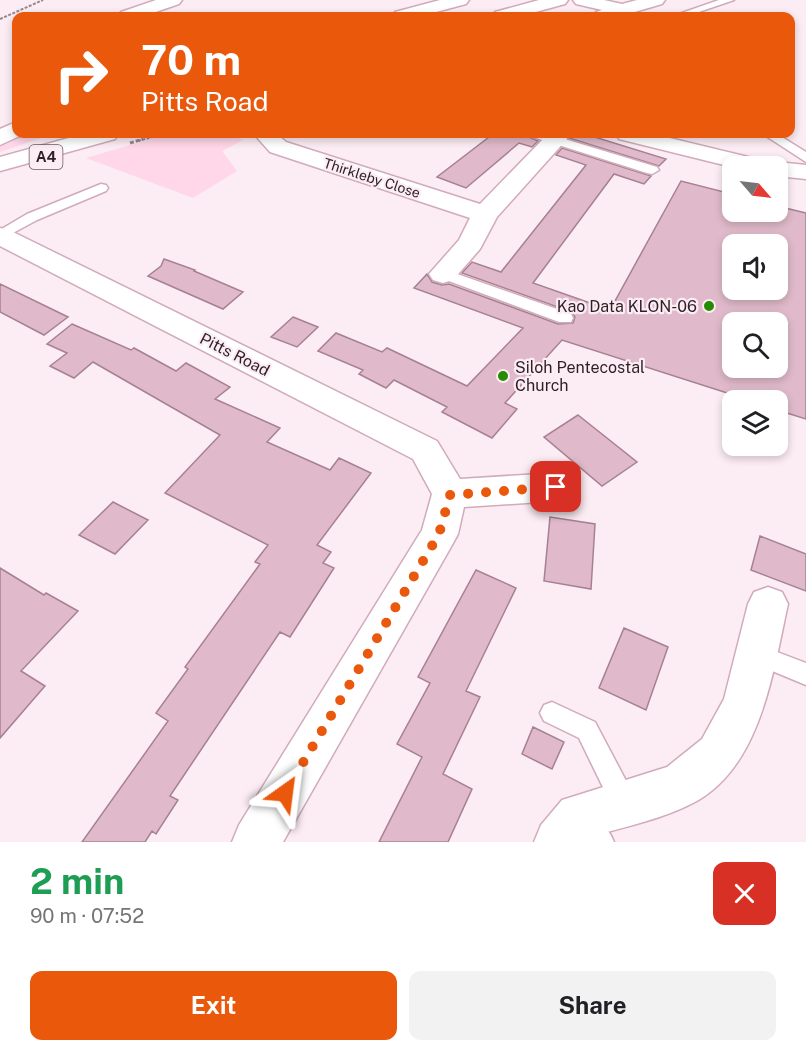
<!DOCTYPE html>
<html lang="en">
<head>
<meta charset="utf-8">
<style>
	:root { --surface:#fff; --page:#f2f2f2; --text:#202124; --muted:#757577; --accent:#ea580c }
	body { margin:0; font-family:"Public Sans",sans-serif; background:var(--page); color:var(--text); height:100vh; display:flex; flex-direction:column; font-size:22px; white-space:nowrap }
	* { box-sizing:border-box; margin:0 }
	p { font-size:20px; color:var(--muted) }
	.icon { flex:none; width:33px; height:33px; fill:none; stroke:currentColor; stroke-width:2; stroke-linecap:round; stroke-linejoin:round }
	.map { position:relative; height:842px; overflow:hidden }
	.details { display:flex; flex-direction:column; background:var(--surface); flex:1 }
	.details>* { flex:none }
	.hud { position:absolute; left:12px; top:12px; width:783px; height:126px; border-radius:12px; box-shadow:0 3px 9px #0003; background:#ea580c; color:#fff; overflow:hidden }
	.needle { width:39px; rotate:118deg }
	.buttons { position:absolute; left:722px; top:156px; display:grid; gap:12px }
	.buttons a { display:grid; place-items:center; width:66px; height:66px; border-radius:12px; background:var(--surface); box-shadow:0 3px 9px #0003; font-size:30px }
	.pin { position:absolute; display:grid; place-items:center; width:51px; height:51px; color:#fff; margin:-26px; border-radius:12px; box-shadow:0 3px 9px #0006 }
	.me { position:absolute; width:66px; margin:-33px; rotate:31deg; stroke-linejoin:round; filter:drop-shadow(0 0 4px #0008) }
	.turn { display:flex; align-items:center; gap:21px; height:126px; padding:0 30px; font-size:27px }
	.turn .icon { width:78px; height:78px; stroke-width:2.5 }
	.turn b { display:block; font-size:42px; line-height:51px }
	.round { display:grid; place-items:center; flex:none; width:63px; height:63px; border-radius:12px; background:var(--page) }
	.overview { display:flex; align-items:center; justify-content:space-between; height:102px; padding:0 30px }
	h1 { font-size:36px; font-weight:700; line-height:45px; color:#1e9e55 }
	.button { display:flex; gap:12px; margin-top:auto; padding:12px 30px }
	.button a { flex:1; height:69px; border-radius:12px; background:var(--accent); color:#fff; font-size:24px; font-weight:700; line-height:69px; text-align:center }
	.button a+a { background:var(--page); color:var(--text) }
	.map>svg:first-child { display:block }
	.green { fill:#ffd7e8 }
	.building { fill:#e0baca; stroke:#a68191; stroke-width:1.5; fill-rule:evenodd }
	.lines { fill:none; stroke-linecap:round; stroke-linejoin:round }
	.lane-casing { stroke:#d1abbc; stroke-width:3 }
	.street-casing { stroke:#d1abbc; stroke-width:3 }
	.primary-casing { stroke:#d1abbc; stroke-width:3 }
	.path-far1 { stroke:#96878d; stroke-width:2; stroke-dasharray:3 1.5; stroke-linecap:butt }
	.path { stroke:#96878d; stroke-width:3; stroke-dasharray:4 2; stroke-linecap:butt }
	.lane { fill:#fff; fill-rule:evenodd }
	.street { fill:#fff; fill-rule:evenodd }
	.primary { fill:#fff; fill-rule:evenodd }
	.route { stroke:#ea580c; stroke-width:10; stroke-dasharray:0 18 }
	.poi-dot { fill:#258b01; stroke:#fcecf3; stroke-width:2 }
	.labels { text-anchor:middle; stroke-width:4.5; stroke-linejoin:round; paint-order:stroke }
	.far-street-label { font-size:14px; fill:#2d1f25; stroke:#fcecf3 }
	.shield { fill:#fcecf3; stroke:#6b5c63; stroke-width:1.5 }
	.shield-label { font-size:15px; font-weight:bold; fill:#2d1f25 }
	.poi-label { font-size:16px; fill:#2d1f25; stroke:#fcecf3; text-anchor:end }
	.street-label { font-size:16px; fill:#2d1f25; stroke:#fcecf3 }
</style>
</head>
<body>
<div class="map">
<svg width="806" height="842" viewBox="0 0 806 842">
	<rect width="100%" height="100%" fill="#fcecf3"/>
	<path class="green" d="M24,134H53L0,152V144Z
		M168,134H232L243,140L222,151L237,171L193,198L86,158Z"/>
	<path class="building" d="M493,134H529L531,138L538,141L532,147L519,143L466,188L437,177Z
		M566,134H585L666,159L659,166L569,138Z
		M562,148L651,176L644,184L614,174L533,283L610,310L681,181L732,194V212H777V206L806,213V419L777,410V400H749L562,340L505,403L517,409L492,438L442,412L447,407L394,380L386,388L359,374L363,370L318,351L336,333L382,352L387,348L467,386L523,328L414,288L427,274L432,282L442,285L449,284L558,324L573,323L575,317L572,312L462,273L472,262L501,272L586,165L556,155ZM732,244H777V290H732ZM732,322H777V368H732Z
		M164,259L195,270L194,271L243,292L223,309L148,276L161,266Z
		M0,284L68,317L44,335L0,312Z
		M293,317L318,327L297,347L271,337Z
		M72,324L131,350L134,348L176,371L186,363L230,387L215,399L280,428L267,442L330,470L339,458L371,473L317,545L331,552L323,563L334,568L290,637L280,632L170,796L178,800L156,834L152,831L145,842H82L168,721L156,713L188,669L185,667L260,564L255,562L268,545L165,493L220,435L93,362L74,378L50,366L67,353L47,344Z
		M578,415L637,462L602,486L544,437Z
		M113,502L148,520L115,554L79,535Z
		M550,517L595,524L591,589L544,581Z
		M760,536L806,554V591L751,570Z
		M0,568L44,595L46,593L78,611L21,671L45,686L0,738Z
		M476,570L516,588L466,691L480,697L443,774L472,789L448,842H379L422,757L397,744L430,683L418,677Z
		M624,628L668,647L646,710L599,688Z
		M533,727L564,742L552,769L522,754Z"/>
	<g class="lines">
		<defs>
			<path id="lane" d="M719,0H734L687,16H673Z
				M531,134H548L657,167L659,170L652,174L647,173L533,137Z
				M763,134H777L806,152V162Z
				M101,184L106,185L108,188L106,191L37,220L0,240V230L27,214Z
				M443,269L571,314L573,318L571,322H559L438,277L435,274Z
				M756,644L806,663V685L748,661L745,654L748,647Z
				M552,702L595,722L633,794L637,803L633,812L624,816L615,812L579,738L544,721L540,713L544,705Z
				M580,806C595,812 608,827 614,842H583L571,828L567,819L571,810Z"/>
			<path id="street" d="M156,0H182L179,4L144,16H119L121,12Z
				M440,0H469L466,4L421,16H393L395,12Z
				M573,0H604L622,4L637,0H665L662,4L621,16H594L596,12L602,10L576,4Z
				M16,122V134H24L0,145V129Z
				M254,134H277L286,142L480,204L548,134H564L567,139L497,217L480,249L453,280L443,283L433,280L429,274L459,240L470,218L270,152Z
				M616,134H653L765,161L768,165L777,162L806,165V179L777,176V166L732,167L619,139Z
				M0,228L9,230L437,441L460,479L556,473L569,477L574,487L569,497L556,501L464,507L458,534L452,545L283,842H232L239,825L422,530L432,494L413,459L0,246Z
				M768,587L782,592L788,604C773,671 761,768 693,803C663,819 626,826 594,836L589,842H534L541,825L562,800L667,767L702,739L724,699L748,604L754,592Z"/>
			<path id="primary" d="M539,0H568L565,4L521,16H493L495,12Z
				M83,134H118L115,139L0,171V157Z"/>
		</defs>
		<use href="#lane" class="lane-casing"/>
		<use href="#street" class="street-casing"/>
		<use href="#primary" class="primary-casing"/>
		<path class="path-far1" d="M0,19L43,0
			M138,141L164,134"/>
		<path class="path" d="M130,143L143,139"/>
		<use href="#lane" class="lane"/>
		<use href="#street" class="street"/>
		<use href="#primary" class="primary"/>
	</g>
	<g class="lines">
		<path class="route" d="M285,793L439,534L450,495L556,487"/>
	</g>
	<g class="poi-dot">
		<circle cx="709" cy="306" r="6"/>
		<circle cx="503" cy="376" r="6"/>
	</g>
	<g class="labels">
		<g class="far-street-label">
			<text transform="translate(372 178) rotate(18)" y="5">Thirkleby Close</text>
		</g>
		<rect class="shield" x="29.5" y="145" width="33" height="24" rx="4.5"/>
		<g class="shield-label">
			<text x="46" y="162">A4</text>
		</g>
		<g class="poi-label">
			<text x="697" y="312">Kao Data KLON-06</text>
			<text x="515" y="373" text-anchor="start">Siloh Pentecostal<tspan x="515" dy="18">Church</tspan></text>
		</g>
		<g class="street-label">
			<text transform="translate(235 354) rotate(27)" y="6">Pitts Road</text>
		</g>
	</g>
</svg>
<div class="buttons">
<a><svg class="needle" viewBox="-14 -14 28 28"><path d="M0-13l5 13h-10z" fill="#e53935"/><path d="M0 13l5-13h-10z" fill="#757577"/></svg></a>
<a><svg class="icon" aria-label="sound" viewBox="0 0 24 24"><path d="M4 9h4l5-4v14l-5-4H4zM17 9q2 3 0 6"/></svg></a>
<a><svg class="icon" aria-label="search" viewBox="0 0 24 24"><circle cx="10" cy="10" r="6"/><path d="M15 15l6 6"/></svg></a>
<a><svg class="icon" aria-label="layers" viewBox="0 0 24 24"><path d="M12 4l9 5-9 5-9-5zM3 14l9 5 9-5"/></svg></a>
</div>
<div class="pin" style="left:556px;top:487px;background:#d93025"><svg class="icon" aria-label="arrive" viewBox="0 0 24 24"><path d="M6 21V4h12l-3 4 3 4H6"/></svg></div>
<svg class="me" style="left:285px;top:793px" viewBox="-20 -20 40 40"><path d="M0-17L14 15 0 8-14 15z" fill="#ea580c" stroke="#fff" stroke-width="4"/></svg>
<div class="hud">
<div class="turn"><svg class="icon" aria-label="right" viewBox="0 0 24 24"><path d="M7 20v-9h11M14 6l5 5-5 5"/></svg><div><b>70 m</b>Pitts Road</div></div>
</div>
</div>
<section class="details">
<div class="overview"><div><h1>2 min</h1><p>90 m · 07:52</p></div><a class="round" style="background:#d93025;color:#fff"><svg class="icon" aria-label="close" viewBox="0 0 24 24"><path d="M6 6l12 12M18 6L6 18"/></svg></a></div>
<div class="button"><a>Exit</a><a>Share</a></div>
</section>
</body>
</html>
